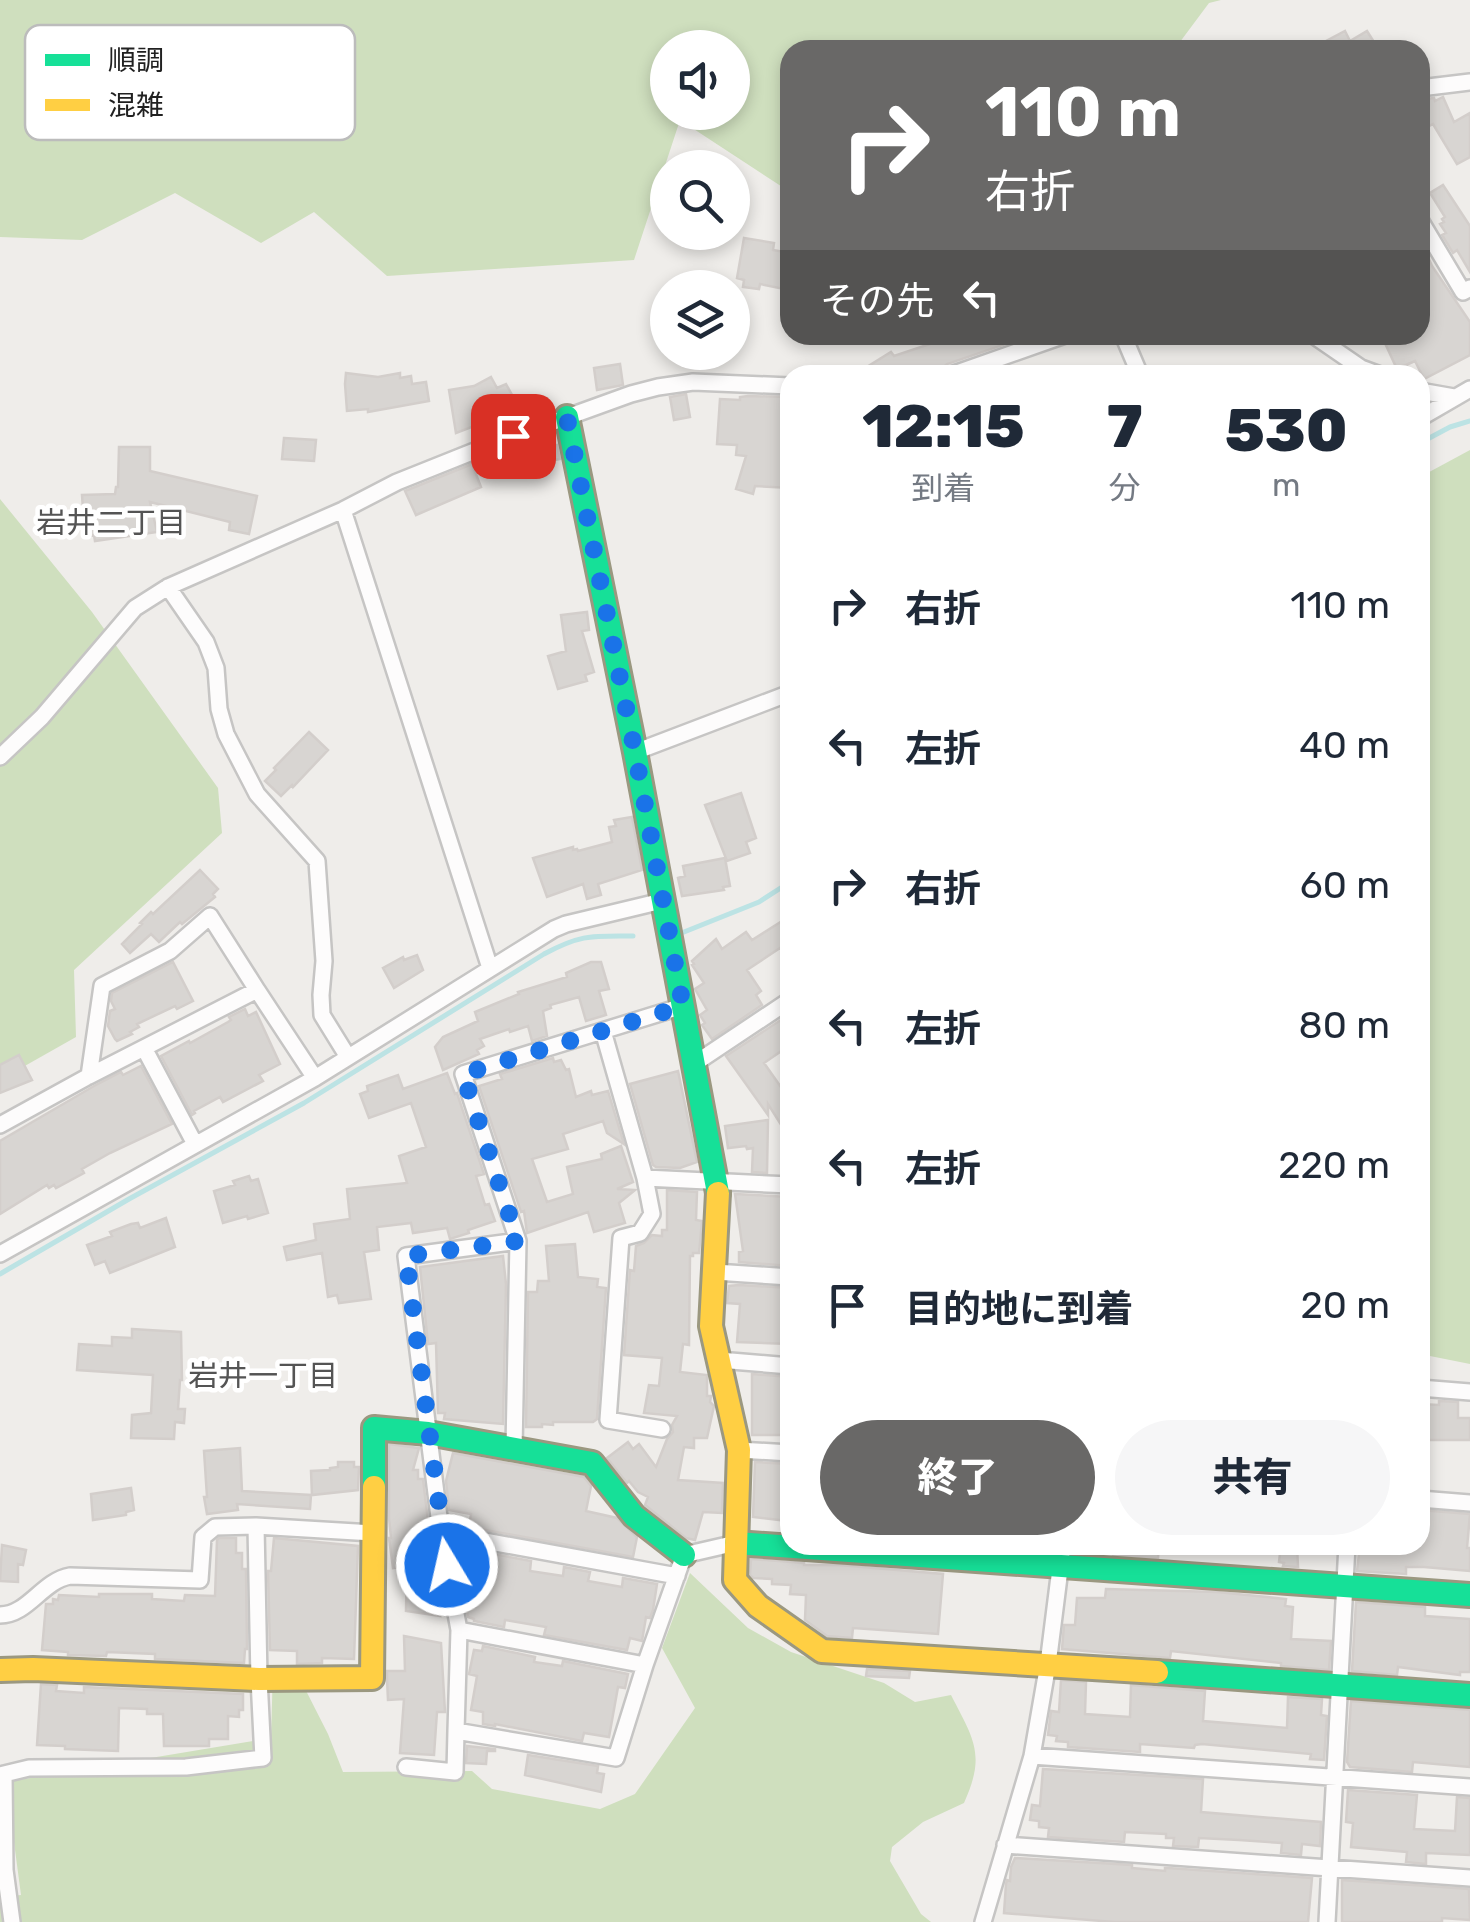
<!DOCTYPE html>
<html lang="ja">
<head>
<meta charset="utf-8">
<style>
	:root { --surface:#fff; --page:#f6f6f7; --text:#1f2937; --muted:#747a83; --accent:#696867 }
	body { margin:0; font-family:Rubik,"Noto Sans JP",sans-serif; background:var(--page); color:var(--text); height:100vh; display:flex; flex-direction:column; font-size:38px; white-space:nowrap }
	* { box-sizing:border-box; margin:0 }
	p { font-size:32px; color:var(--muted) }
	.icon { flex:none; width:55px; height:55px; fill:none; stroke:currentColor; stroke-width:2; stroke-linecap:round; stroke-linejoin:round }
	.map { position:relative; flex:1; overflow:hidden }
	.details { position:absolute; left:780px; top:365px; width:650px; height:1190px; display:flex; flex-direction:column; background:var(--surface); border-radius:30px; box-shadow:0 5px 15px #0003 }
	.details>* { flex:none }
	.top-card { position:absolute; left:780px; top:40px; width:650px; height:305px; border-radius:30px; box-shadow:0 5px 15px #0003; background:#696867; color:#fff; overflow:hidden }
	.buttons { position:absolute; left:650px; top:30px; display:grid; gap:20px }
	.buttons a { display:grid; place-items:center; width:100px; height:100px; border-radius:50%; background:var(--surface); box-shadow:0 5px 15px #0003; font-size:50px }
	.pin { position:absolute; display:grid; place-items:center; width:85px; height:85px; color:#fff; margin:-42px; border-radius:20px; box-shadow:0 5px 15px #0006 }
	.me { position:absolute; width:110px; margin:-55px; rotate:351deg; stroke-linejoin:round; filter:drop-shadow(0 0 8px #0008) }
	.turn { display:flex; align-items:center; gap:35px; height:210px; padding:0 40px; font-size:45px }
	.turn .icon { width:130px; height:130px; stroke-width:2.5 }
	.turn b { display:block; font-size:70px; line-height:85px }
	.then { display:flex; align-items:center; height:95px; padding:0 40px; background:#0003; gap:20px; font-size:38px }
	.eta { display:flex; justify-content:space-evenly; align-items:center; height:170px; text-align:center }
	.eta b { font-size:60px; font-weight:800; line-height:70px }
	.action { display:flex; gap:20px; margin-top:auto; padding:20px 40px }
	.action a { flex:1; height:115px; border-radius:60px; background:var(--accent); color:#fff; font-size:40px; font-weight:800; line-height:115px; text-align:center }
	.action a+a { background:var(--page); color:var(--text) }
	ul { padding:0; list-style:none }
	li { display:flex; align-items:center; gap:30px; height:140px; padding:0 40px }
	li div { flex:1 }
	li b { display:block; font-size:38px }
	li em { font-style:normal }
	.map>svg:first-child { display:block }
	.forest { fill:#cfdfbe; fill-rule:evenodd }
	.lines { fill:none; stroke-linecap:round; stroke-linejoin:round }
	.stream { stroke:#bce3e4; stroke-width:5 }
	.building { fill:#d8d5d2; stroke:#d3cecb; stroke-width:2.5 }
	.street-casing { stroke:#c6c5c4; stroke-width:20 }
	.fast-casing { stroke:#9b9880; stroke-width:28 }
	.slow-casing { stroke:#9b9880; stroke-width:28 }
	.street { stroke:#fdfcfc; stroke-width:15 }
	.fast { stroke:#16e098; stroke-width:22 }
	.slow { stroke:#ffcf43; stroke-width:22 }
	.route { stroke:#1a73e8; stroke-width:18; stroke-dasharray:0 32.4 }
	.labels { text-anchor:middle; stroke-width:9; stroke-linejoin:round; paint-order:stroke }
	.neighbourhood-label { font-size:30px; fill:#545454; stroke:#fff }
	.key { fill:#fff; stroke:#bcbcbc; stroke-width:2.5 }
	.key-label { font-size:28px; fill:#212121 }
</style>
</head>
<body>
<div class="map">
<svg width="1470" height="1922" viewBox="0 0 1470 1922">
	<rect width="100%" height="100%" fill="#efedea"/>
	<path class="forest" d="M0,0H1221L1209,3L1174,50H790V192L680,120L634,260L387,276L314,212L261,243L175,193L82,240L0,237ZM668,48H732V112H668Z
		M1470,450V1364L1420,1354V477Z
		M0,499L92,612L218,788L222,833L74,970L76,1037L0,1080Z
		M690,1573L748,1628L791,1652L884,1683L915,1702L951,1695C974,1740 986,1754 964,1803L923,1822L892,1847L890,1861L921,1914L931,1922H0V1897L21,1895L6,1782L271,1738L273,1668L296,1671L328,1734L343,1772L472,1771L492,1789L600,1809L635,1794L695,1708L662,1648Z"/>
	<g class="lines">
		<path class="stream" d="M1420,443L1450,427L1470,421
			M684,932L759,902L790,882
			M0,1274L129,1199L304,1103L544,954C581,934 592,936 633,936"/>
	</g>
	<path class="building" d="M1345,31L1350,41L1367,31L1379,50H1309Z
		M1443,97L1454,122L1470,113V157L1457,164L1433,124L1420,131V100L1434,98L1435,101Z
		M1443,185L1470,226V272L1457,250L1453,253L1442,235L1446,233L1440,224L1444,222L1442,219L1445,217L1430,193Z
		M744,238L774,243L773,250L790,253V286L784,285V289L760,284L759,289L743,287L744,280L737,278Z
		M1423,246L1432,266L1470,322V355L1424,379L1415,361L1397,369L1384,341L1395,335H1420V247Z
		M930,335H1029V336L947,364L942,368L940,375H854L891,352L894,356L933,343Z
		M620,364L623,385L597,390L594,368Z
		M346,373L378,377L400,373V378L411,376L412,384L426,382L429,401L368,412V409L347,411L345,384Z
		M491,377L497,388L506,384L517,404L521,402L528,415L510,426H508L507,423L480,437L474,426L456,433L449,390L474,386Z
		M686,394L690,417L674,420L670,397Z
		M748,396L790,397V488L755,486L753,494L736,489L746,456L736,455L737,445L717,444L720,399L740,400V397Z
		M284,438L316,440L314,461L282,459Z
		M552,440L553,446L557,445L560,459L525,466V464L515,466L512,449Z
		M119,447H150V471L257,496L249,534L229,530L230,522L150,502L157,532L95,541L94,535L85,537L82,495L115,494L116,487H118Z
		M472,464L481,487L416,515L405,491Z
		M587,612L589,630L582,631L594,672L585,675L587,681L558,689L548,656L566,651L561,615Z
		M309,732L328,750L293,787L292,785L281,796L265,781L276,770L274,768Z
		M741,793L756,838L746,842L750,853L727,861L705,805Z
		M632,817L642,870L598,884L601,895L587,899L583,884L547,897L533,858L573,847V850L577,849L578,851L612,842L609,827L616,826L614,820Z
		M725,858L730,886L723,887L724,890L682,896L678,878L685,876L683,866Z
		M200,870L218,889L213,894L215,897L182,924L180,922L159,942L151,934L130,953L122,944L142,924L140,923L151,912L153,914Z
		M790,916V962L780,948L747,970L761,991L756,995L762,1005L712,1039L702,1025L705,1023L700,1015L707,1010L695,989L704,983L692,965L694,964L692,961L716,939L722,949L746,932L752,940Z
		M417,955L423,970L394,988L383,968L403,957L404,960Z
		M173,962L193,1001L177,1009L175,1006L137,1024L139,1027L130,1032L132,1034L117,1041L115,1039L108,1026L110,1011L115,1009L111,1001L112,993Z
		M591,962H601L609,989L599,991L606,1015L586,1021L579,997L550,1005L551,1008L543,1011L547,1036L532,1041L528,1026L510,1032L509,1029L480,1039L484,1046L477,1050L479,1054L443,1070L435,1047L443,1037L478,1021L475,1012L519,994L518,992L567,977L566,973Z
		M245,1009L248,1016L256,1012L280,1064L259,1075L263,1081L223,1102L220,1097L194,1111L195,1113L192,1115L161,1056L189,1041L190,1043L228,1022L231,1020L229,1017Z
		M790,1014V1045L764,1063L790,1100V1139L768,1104V1115L726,1056Z
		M19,1055L32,1080L0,1093V1065Z
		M553,1058L554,1062L561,1060L566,1070L569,1069L576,1097L591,1091L592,1095L608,1091L624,1144L607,1133L603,1121L563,1134L568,1149L532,1159L547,1202L573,1194L567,1167L602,1159L601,1154L621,1146L633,1182L617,1189L635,1190L619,1203L625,1223L594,1232L588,1212L527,1233L524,1211L521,1212L479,1086L502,1079L500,1074Z
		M141,1066L172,1124L110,1153L82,1169L84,1173L56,1188L54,1185L49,1188L47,1185L0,1214V1141L94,1086L121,1072L123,1075Z
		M678,1071L697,1162L680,1168L656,1167L653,1165L630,1084Z
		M447,1073L455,1094L457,1093L484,1174L476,1176L485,1205L489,1204L495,1221L468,1230L469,1233L450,1239L447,1228L413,1233L411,1223L377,1227L379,1250L364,1252L371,1299L339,1303L337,1295L328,1297L322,1253L287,1260L284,1247L316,1240L314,1224L350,1219L347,1189L407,1183L399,1156L426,1147L411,1103L369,1118L360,1094L368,1091L367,1086L398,1075L403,1089Z
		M768,1120L767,1173L752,1172L753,1148L747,1149L746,1146L728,1148L725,1126Z
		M249,1176L251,1181L258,1179L268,1213L248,1219L247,1216L223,1223L214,1191L235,1185L233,1181Z
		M667,1190L697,1192L696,1220L702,1221L699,1253H693V1256H690L689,1345L683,1344L680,1372L707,1375V1396H711L710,1402L714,1406L707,1438H694V1448L684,1447L678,1480L723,1483L722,1513L703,1512L695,1540L686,1538L645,1505L648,1497L638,1492L629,1481L627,1483L607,1458L628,1442L633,1449L639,1444L656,1467L667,1439L673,1432L672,1425L677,1416L644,1413L649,1385L659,1386L662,1358L624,1355L630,1270L634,1271L636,1246L644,1243L652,1235L662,1236V1230H667Z
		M735,1194L790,1197V1266L739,1262V1252L743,1251Z
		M166,1218L175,1247L110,1273L105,1261L95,1265L87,1245L112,1236L110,1232L131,1224L138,1223L140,1228Z
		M575,1244L578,1277L598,1279L597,1287L606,1288L597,1419L593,1422H553V1425L542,1424V1427H526L528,1292H537L538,1281H549L546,1246Z
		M503,1256L506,1284L503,1424L444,1419L445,1413H438L436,1343L428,1344L420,1267Z
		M739,1285L790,1288V1344L737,1342L740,1304L727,1303L729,1286Z
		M132,1329L181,1332L182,1380H180L178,1409H185L184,1423L175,1422L174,1439L131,1438L132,1415L151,1413L153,1375L77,1370L79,1344L112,1346V1337L132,1338Z
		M752,1374L790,1377V1435H752Z
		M1439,1401L1458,1402V1418H1470V1440H1420V1404L1439,1405Z
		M389,1444L419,1448L413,1470H418V1479H423L430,1538L424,1539L425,1545L419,1546L424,1578H438L443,1612H439L440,1616L406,1611L407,1566L393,1568L389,1538H391L389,1518Z
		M240,1448L242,1491L311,1495L310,1509L237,1504L238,1510L207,1514L204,1497H207L204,1451Z
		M453,1453L584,1477L591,1486L586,1511L617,1518L637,1537L633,1557L469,1527L471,1514L449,1510L446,1481Z
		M338,1462H354V1467H359L358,1490L312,1495L311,1471L330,1470V1468L338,1467Z
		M755,1462L790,1464L788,1521L753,1517Z
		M131,1488L134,1510L126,1512V1515L93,1520L91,1494Z
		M1420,1510L1470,1514L1467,1548H1470V1571L1424,1567H1406V1574L1357,1571L1360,1545H1420Z
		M219,1538H236V1553H242V1569H246L247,1649H245L244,1663L155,1659V1654L107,1652L106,1656L68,1655V1652L42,1650L46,1604H53V1599L58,1600L59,1595L99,1597V1594H152V1599L184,1601L185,1595L215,1596L217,1540Z
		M274,1538L358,1546L354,1659L322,1658V1663L297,1664V1651L270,1650L268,1571H271Z
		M2,1545L26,1550L23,1565L18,1564V1582L0,1581Z
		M1113,1545H1159L1158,1558L1113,1555Z
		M1281,1545H1297L1298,1567L1283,1566L1284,1563L1279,1562Z
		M462,1548L531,1561L530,1571L563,1576L564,1567L590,1572L588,1581L622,1587L623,1578L657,1584L653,1610L650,1618L646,1617L642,1641L630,1638L627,1650L544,1635L546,1627L505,1620L504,1627L474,1621V1619L468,1617L459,1566Z
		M751,1559L804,1563V1565H839L943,1574L938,1634L853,1628L852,1638L827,1636L805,1620L806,1595L790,1594L791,1585L772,1584V1579L753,1578L750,1575Z
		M1106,1589L1217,1592L1286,1599L1285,1606L1293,1607L1291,1639L1331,1641L1329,1670L1281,1666V1663L1171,1651L1170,1658L1062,1649L1064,1625H1075L1077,1598H1105Z
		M1356,1602L1425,1607V1616L1470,1619V1672H1460V1675L1398,1667L1397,1675L1352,1671Z
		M404,1636L441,1643L445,1712H437L434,1755L400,1753L404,1699L388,1700L387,1679V1671H405Z
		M483,1646L535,1657L534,1662L562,1666L563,1661L628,1674L625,1688L618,1687L609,1737L584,1733L582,1741L495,1724V1726L483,1724V1712L471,1710L477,1676L469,1674L474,1650L482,1651Z
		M867,1669L910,1671L909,1678L866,1676Z
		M1061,1680L1086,1682L1085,1714L1130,1717L1131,1685L1205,1691L1203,1721L1287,1728L1288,1697L1322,1699L1321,1715L1327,1716L1324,1760L1310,1759L1311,1754L1202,1744L1195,1745L1194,1748L1140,1744V1752L1068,1747V1742L1056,1741L1057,1736L1048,1735L1051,1711L1059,1712Z
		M41,1684L57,1685L56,1691L84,1693V1687L243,1694V1710H239V1717L228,1716V1739H209V1746H164L163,1714H147V1709L119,1708L118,1751L65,1749V1746L37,1745Z
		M1351,1701L1470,1710V1767L1413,1762L1412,1772L1350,1767L1347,1762Z
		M467,1746L495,1749V1751H487L486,1764L466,1763Z
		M528,1755L598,1766L597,1773L604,1774L601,1792L525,1775Z
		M1043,1769L1203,1779L1201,1812L1321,1822L1320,1846L1302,1844L1301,1855L1281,1853L1282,1843L1239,1840L1199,1838L1198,1847L1173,1846L1174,1838H1166V1834L1125,1832L1124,1842L1048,1837L1049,1828L1039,1827V1821L1030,1820L1032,1805L1040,1806Z
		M1348,1790L1417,1795L1414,1829L1455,1831L1457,1797L1470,1798V1855L1426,1853V1864L1406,1862L1407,1852L1351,1847L1353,1823L1346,1822Z
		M1015,1858L1132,1865V1868L1165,1871V1868H1168L1312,1878L1308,1922H1114L1004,1913L1006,1884L1007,1880L1010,1881L1011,1867Z
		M1342,1880L1469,1889L1470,1920L1442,1918V1922H1342Z"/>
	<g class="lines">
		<defs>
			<path id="street" d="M1420,88L1470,82
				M1420,220L1463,292L1470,288
				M1123,335L1140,375
				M1313,335L1361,368L1380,375
				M951,375L1065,335
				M1420,391L1454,397
				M1420,418L1470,389
				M343,510L490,968
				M168,587L206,642L216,668L219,709L226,734L257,794L317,861L324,961L321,995L322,1015L348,1057
				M635,752L790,693
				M0,757L42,717L135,608L168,587L343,510L397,482L487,446L631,394L658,387L693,382L790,386
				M603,1031L645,1178L652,1214L640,1233L621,1238L608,1420L662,1429
				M144,1048L195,1144
				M694,1064L790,1000
				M89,1076L102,986L170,951L210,916L257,990
				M0,1125L89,1076L257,990L315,1078
				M645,1178L790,1185
				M518,1241L406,1256L441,1533L459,1630L456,1731L616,1758L645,1665L684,1555L736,1543
				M0,1254L315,1078L554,929L566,924L662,901
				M715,1272L790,1277
				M719,1360L790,1366
				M1420,1388L1470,1392
				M514,1449L518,1241L463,1074L683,1006
				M739,1450L790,1453
				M1420,1499L1470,1503
				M441,1533L677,1576
				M0,1615C28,1615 42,1581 70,1576L200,1580L203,1537L215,1527L256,1526L373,1533
				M459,1630L645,1665
				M1032,1756L1470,1787
				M406,1767L455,1772L456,1731
				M4,1774L5,1870L12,1922
				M0,1775L29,1768L186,1767L263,1758L259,1679L256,1526
				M1005,1845L1470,1878
				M983,1922L1032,1756L1048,1664L1063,1545
				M1327,1922L1347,1545"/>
			<path id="fast" d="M567,417L635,752L718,1193
				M374,1487V1428L428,1433L592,1463L634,1516L684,1555
				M736,1543L1470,1595
				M1157,1672L1470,1695"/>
			<path id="slow" d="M718,1193L711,1326L739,1450L735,1580L758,1606L822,1651L1157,1672
				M0,1670L33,1669L259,1679L372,1678L374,1487"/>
		</defs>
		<use href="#street" class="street-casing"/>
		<use href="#fast" class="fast-casing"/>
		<use href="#slow" class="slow-casing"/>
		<use href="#street" class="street"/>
		<use href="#fast" class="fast"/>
		<use href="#slow" class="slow"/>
	</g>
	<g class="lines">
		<path class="route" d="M447,1565L406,1256L518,1241L463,1074L683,1006L635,752L567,418L513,436"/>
	</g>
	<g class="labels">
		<g class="neighbourhood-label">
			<text x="111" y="533">岩井二丁目</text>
			<text x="263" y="1386">岩井一丁目</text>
		</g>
	</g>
	<rect x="25" y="25" width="330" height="115" rx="15" class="key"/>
	<rect x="45" y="54" width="45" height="12" fill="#16e098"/>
	<rect x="45" y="99" width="45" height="12" fill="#ffcf43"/>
	<g class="key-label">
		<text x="108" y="70">順調</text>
		<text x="108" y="115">混雑</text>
	</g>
</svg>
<div class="buttons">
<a><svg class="icon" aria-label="sound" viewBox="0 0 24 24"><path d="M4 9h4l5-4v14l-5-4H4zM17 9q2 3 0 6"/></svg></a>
<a><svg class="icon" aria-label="search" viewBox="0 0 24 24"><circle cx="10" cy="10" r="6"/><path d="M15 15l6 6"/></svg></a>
<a><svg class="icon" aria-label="layers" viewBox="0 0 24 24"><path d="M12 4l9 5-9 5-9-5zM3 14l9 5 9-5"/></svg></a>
</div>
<div class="pin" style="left:513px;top:436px;background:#d93025"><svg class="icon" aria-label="arrive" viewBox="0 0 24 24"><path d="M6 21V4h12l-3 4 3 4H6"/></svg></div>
<svg class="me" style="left:447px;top:1565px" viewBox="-20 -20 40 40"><circle r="17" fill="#1a73e8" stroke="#fff" stroke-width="3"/><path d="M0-11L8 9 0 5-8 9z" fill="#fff"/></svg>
<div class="top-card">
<div class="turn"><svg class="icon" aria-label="right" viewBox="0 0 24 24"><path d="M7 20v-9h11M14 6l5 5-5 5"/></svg><div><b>110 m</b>右折</div></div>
<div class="then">その先<svg class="icon" aria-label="left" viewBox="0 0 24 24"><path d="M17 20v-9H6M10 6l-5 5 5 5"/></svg></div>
</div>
<section class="details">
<div class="eta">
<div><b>12:15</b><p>到着</p></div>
<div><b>7</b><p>分</p></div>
<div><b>530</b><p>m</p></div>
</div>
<ul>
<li><svg class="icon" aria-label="right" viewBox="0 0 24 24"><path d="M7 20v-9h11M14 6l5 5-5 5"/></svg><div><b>右折</b></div><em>110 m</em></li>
<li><svg class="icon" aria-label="left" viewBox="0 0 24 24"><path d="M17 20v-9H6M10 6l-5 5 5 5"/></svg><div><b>左折</b></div><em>40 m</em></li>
<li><svg class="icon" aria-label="right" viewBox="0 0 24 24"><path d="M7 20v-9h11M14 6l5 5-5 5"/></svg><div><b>右折</b></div><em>60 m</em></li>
<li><svg class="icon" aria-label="left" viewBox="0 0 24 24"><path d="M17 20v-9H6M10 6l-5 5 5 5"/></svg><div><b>左折</b></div><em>80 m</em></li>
<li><svg class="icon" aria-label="left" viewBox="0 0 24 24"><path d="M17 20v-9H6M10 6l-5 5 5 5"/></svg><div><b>左折</b></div><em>220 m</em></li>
<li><svg class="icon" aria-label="arrive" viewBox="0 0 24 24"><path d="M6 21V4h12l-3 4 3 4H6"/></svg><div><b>目的地に到着</b></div><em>20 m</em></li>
</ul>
<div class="action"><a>終了</a><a>共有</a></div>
</section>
</div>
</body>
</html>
